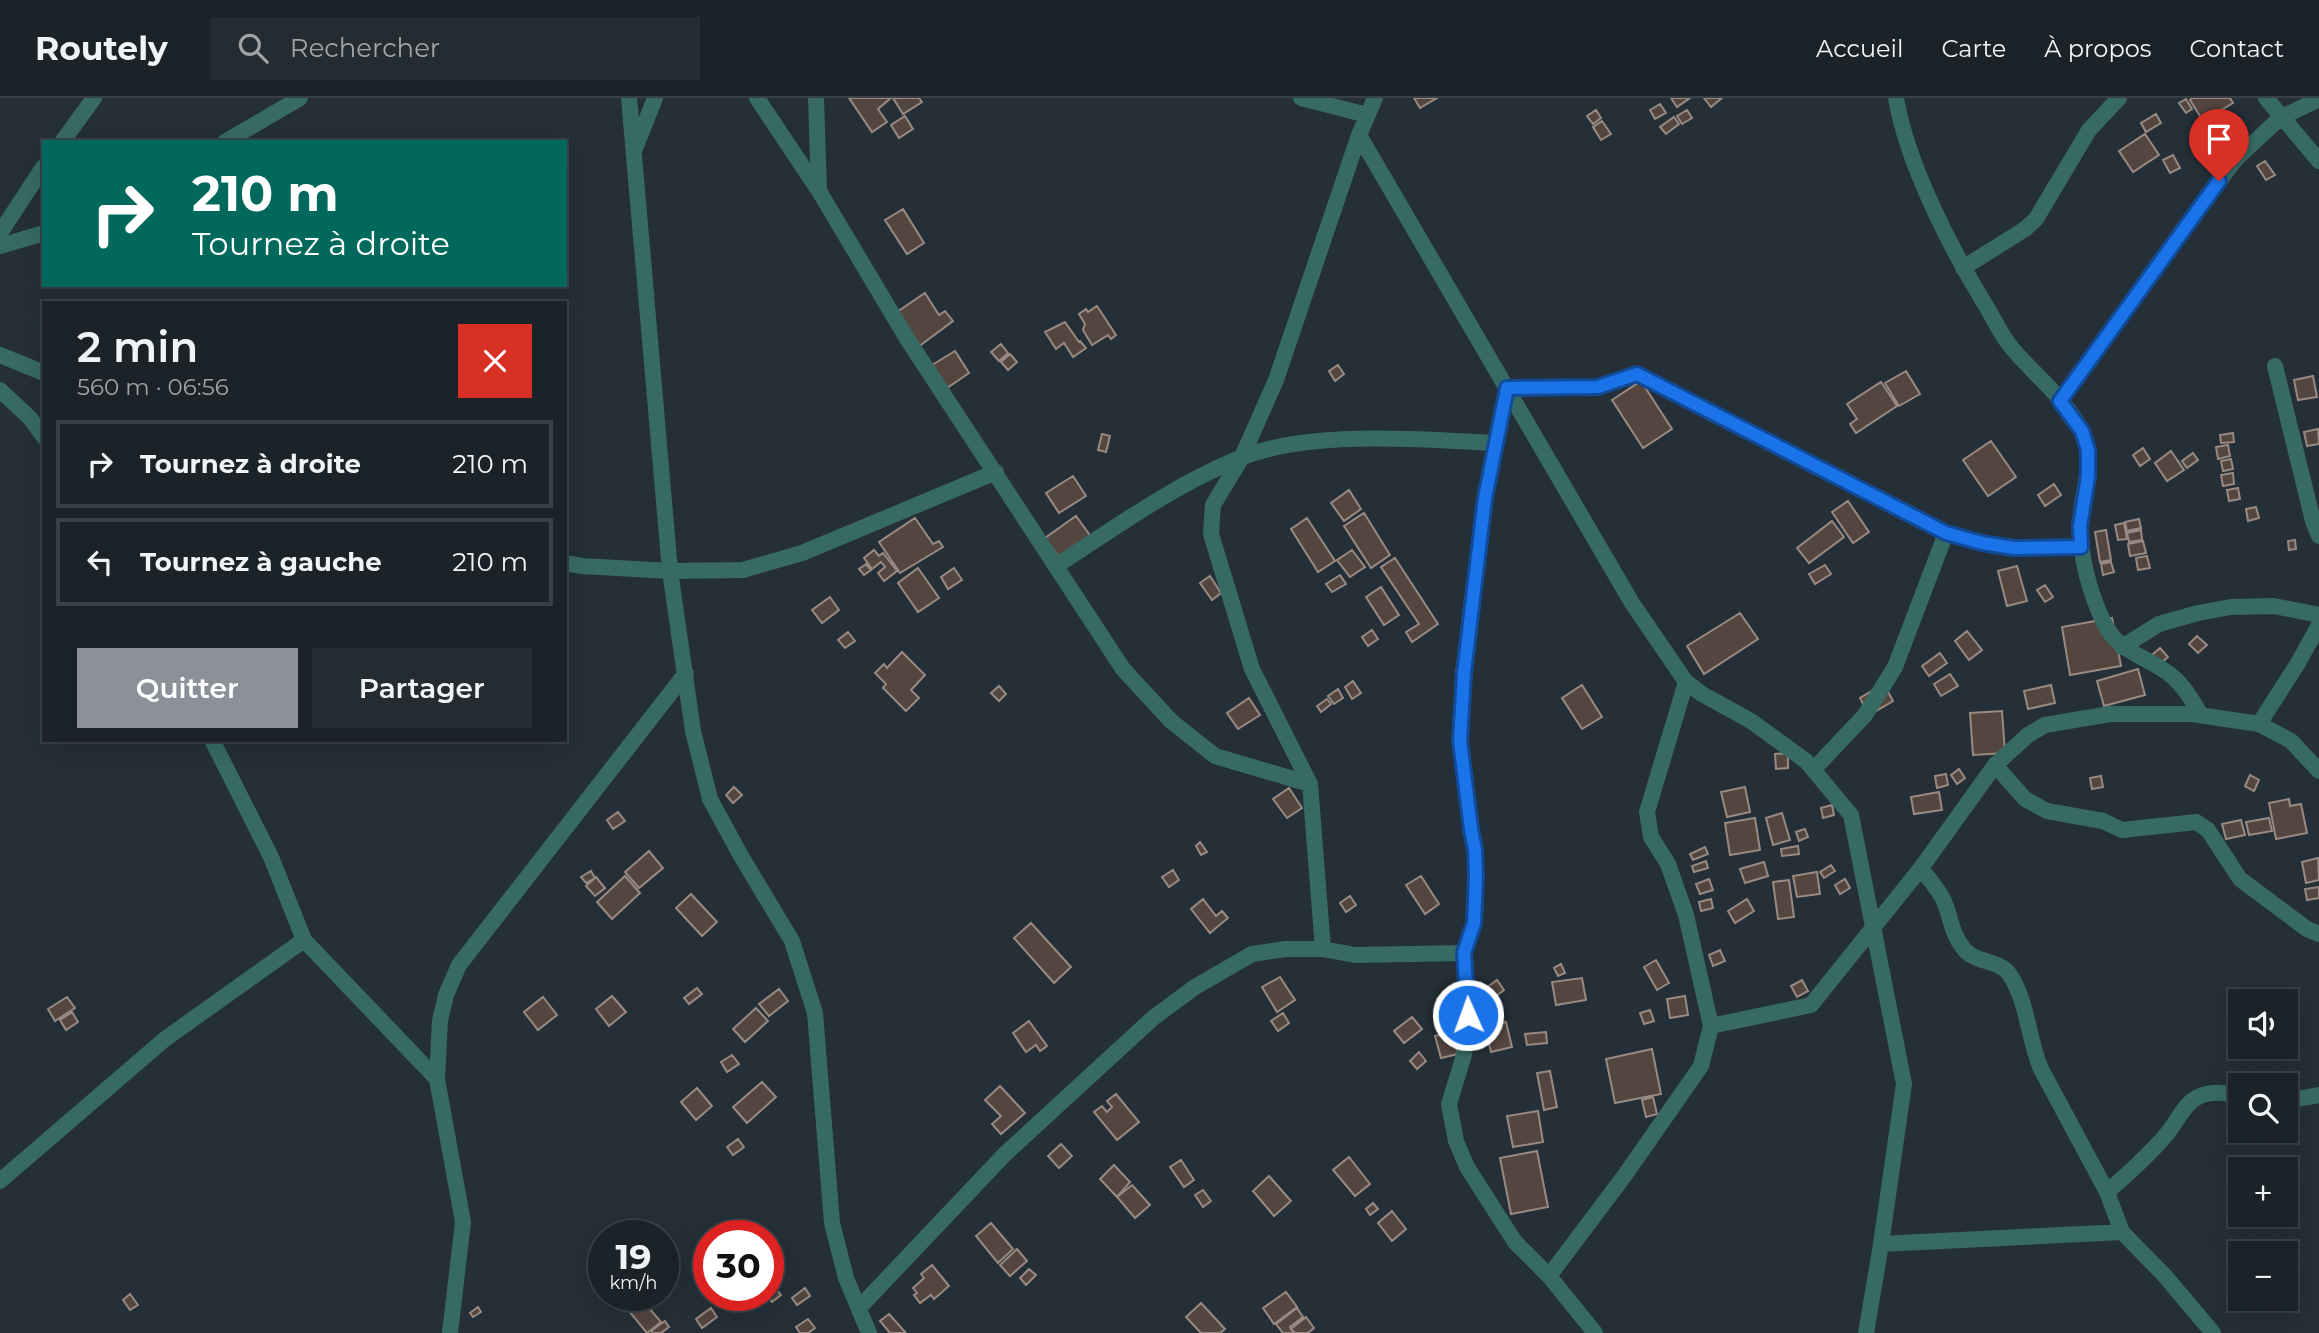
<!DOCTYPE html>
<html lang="fr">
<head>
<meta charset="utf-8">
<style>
	:root { --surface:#1b2329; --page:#242b31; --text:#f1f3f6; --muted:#a0a4a8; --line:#394046; --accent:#8c9099 }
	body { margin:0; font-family:Montserrat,sans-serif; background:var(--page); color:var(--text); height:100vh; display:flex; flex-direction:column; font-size:26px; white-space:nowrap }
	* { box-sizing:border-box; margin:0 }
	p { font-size:23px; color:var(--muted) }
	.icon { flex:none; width:38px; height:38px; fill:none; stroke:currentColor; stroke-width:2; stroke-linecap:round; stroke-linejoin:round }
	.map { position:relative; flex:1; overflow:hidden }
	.sheet { position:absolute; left:42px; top:203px; width:525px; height:441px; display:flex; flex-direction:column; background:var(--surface); border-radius:0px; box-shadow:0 7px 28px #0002,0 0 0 2px var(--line) }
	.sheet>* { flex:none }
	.banner { position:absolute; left:42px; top:42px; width:525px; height:147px; border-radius:0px; box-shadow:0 7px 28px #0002,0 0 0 2px var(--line); background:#00695c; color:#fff; overflow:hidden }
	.fabs { position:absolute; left:2228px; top:891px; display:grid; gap:14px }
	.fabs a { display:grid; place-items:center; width:70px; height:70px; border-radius:0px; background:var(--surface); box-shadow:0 7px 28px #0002,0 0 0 2px var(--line); font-size:35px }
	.speed { position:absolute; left:588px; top:1122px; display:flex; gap:14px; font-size:35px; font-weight:700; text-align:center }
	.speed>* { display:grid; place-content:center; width:91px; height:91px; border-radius:50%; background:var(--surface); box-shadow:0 7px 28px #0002,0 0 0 2px var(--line); line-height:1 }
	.speed small { font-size:18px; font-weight:400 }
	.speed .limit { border:10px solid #d22; background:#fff; color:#111 }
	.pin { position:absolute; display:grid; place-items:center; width:60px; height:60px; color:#fff; margin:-72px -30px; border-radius:50% 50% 50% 0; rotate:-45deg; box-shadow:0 0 7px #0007 }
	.pin .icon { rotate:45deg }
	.me { position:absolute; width:77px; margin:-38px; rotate:358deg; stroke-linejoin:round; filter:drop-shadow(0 0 5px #0008) }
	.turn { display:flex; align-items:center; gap:24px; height:147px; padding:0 35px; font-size:32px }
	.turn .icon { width:91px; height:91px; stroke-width:2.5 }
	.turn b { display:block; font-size:49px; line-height:60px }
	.round { display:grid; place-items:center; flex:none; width:74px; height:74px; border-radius:0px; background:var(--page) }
	.summary { display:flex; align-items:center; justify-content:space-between; height:119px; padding:0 35px }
	h1 { font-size:42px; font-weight:600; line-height:52px }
	.cta { display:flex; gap:14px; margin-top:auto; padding:14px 35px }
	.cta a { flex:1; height:80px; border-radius:0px; background:var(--accent); color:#fff; font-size:28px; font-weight:600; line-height:80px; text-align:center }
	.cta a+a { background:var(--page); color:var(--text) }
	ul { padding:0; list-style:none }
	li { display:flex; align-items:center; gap:21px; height:88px; margin:0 14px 10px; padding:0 21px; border:4px solid var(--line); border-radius:0px }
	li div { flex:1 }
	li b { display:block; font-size:26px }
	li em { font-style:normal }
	header { display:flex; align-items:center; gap:42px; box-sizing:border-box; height:98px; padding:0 35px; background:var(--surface); border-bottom:2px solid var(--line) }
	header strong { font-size:33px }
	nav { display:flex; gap:38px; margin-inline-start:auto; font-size:24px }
	.search { width:490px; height:63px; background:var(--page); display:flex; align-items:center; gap:18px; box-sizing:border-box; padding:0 24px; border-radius:0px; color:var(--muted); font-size:26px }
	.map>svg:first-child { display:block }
	.building { fill:#53463f; stroke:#988a82; stroke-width:2 }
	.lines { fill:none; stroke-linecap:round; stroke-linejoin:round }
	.street { stroke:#386a64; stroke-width:16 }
	.route-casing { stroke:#114b97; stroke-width:18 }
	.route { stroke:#1a73e8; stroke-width:12 }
</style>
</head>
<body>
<header>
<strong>Routely</strong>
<div class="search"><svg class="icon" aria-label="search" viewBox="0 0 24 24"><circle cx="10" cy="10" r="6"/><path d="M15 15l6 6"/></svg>Rechercher</div>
<nav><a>Accueil</a><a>Carte</a><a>À propos</a><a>Contact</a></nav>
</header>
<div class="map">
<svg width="2319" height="1235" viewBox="0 0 2319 1235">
	<rect width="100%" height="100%" fill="#242f37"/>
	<path class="building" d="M849,0H891L878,11L887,24L872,34Z
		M893,0H919L922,4L903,16Z
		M1414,0H1437L1420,10Z
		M1671,0H1690L1677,9Z
		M1704,0H1722L1711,9Z
		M2192,0H2230L2233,5L2203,23L2190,2Z
		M2186,1L2192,11L2186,15L2179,5Z
		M1660,6L1666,15L1655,21L1650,12Z
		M1596,12L1601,20L1593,26L1587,18Z
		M1687,12L1692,20L1682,26L1677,18Z
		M2156,16L2161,25L2146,34L2141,25Z
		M905,18L913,31L899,40L891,27Z
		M1674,19L1679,26L1666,36L1660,29Z
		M1602,23L1611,36L1601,42L1593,29Z
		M2145,36L2159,57L2133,74L2119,53Z
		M2173,57L2180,70L2170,75L2163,62Z
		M2265,63L2275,77L2266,82L2257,68Z
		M903,111L924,145L907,156L885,122Z
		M925,195L939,217L945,213L953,223L918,249L897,214Z
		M1097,208L1116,237L1111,241L1108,237L1092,247L1083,232L1085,226L1079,216L1086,211L1088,214Z
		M1065,224L1079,244L1080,243L1086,250L1073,259L1064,245L1056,251L1045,234Z
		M1001,246L1008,255L999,263L991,254Z
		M955,253L969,275L947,290L932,267Z
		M1010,256L1017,264L1008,272L1001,264Z
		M1338,267L1344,276L1335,283L1329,273Z
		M1906,273L1920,296L1899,308L1885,285Z
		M2313,278L2317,299L2298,302L2294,282Z
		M1641,283L1672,331L1643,350L1612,302Z
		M1881,284L1897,308L1856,335L1850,326L1857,321L1847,306Z
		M2318,331L2319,346L2307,348L2304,334Z
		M2233,335L2234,344L2221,345L2220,337Z
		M1102,336L1110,338L1106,354L1098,352Z
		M1991,343L2016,379L1988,398L1963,362Z
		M2228,347L2230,358L2218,361L2216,349Z
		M2143,350L2150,361L2140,368L2133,357Z
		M2171,353L2184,372L2167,383L2155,365Z
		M2193,355L2198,362L2187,370L2182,363Z
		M2231,361L2233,371L2223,373L2221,363Z
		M2233,375L2234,386L2223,388L2221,377Z
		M1073,378L1086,398L1059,415L1046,395Z
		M2054,386L2061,397L2045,408L2038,397Z
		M2238,390L2240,401L2229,403L2227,392Z
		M1349,392L1361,411L1344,423L1331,405Z
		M1848,403L1869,434L1853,445L1832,414Z
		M2256,409L2259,420L2248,423L2246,411Z
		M1364,415L1390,457L1371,470L1344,428Z
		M1076,418L1097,447L1066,469L1045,440Z
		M915,420L933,446L939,443L943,449L900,475L879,444Z
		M1307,420L1335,463L1318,474L1291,431Z
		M2139,421L2141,430L2127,433L2125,424Z
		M1832,423L1844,439L1809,465L1797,450Z
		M2124,425L2127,441L2118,442L2115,427Z
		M2106,432L2111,462L2100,464L2095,434Z
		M2141,432L2142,442L2129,444L2127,435Z
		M2295,442L2296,451L2289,452L2288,443Z
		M2143,443L2146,455L2130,458L2128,446Z
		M874,452L879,458L883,455L897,473L884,483L878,475L885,469L881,464L872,471L864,460Z
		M1352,452L1365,469L1350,479L1337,462Z
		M2147,458L2150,470L2138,472L2136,460Z
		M1395,460L1438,526L1412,544L1406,534L1419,526L1381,469Z
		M2111,464L2114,474L2103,477L2101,466Z
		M866,466L871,472L864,477L859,471Z
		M1825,467L1831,476L1815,486L1809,476Z
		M2017,468L2027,503L2007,508L1998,473Z
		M918,470L939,500L918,514L898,485Z
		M954,470L962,482L948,491L941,479Z
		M1340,477L1346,486L1332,494L1326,486Z
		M1210,478L1221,495L1212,502L1200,485Z
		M2045,487L2053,499L2045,504L2037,492Z
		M1381,489L1399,517L1384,527L1366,499Z
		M830,499L839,512L822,525L812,512Z
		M1740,515L1758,541L1704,576L1687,548Z
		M2112,520L2121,568L2070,577L2062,529Z
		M1372,532L1378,541L1368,548L1362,539Z
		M1967,533L1982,552L1969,562L1955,543Z
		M848,534L855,543L845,550L838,542Z
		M2197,538L2207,547L2198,555L2189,546Z
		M2160,550L2168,559L2160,566L2152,557Z
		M902,554L925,577L911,592L919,600L906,613L883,590L886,586L875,575L884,566L887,570Z
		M1940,555L1947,565L1929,578L1922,568Z
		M2138,571L2145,597L2104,608L2097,583Z
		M1950,576L1958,588L1941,598L1934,586Z
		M1353,583L1361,595L1352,601L1345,589Z
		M1884,586L1893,603L1869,617L1860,600Z
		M1582,587L1602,619L1582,631L1562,600Z
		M2051,587L2055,605L2028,611L2024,593Z
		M999,588L1006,596L999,603L991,595Z
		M1338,591L1343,600L1334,606L1328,598Z
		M1249,600L1260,617L1238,631L1227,615Z
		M1327,601L1331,606L1321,614L1317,608Z
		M2002,613L2005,655L1973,657L1970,615Z
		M1788,655V670L1776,671L1775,656Z
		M1959,671L1965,680L1957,686L1951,677Z
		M1946,676L1948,687L1937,690L1935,678Z
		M2250,677L2259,682L2254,693L2245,688Z
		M2101,678L2103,689L2092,691L2090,680Z
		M734,689L742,697L733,705L726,697Z
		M1745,689L1750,714L1727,719L1721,694Z
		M1289,690L1302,710L1287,720L1273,701Z
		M1939,694L1942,712L1914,716L1911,699Z
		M2289,701L2290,708L2301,706L2307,735L2276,741L2269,705Z
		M1832,707L1834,717L1823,720L1821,710Z
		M618,714L625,723L613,731L607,722Z
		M1782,715L1790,742L1773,747L1766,720Z
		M1755,720L1760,752L1730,757L1725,725Z
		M2269,720L2272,733L2249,737L2246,724Z
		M2241,722L2245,737L2226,741L2222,726Z
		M1805,731L1808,739L1799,743L1796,734Z
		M1200,744L1207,754L1201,757L1196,748Z
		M1798,748L1799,756L1782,758L1781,751Z
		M1705,749L1708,756L1693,762L1690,756Z
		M649,753L663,770L639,790L625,774Z
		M2318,760L2319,782L2306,785L2302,764Z
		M1706,763L1708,770L1694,774L1692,768Z
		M1764,764L1768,778L1745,785L1740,771Z
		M1831,767L1835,773L1824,780L1820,774Z
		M1173,772L1179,782L1169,789L1162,779Z
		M591,773L595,780L586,785L581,779Z
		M1817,774L1820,796L1797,799L1793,778Z
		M625,778L640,795L612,821L597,804Z
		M1421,778L1439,806L1425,816L1406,787Z
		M596,779L605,790L595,798L586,788Z
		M1709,781L1713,792L1700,796L1696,786Z
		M1845,781L1850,790L1840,796L1835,787Z
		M1789,782L1794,819L1778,821L1773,784Z
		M2319,789V800L2307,802L2305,791Z
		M691,796L717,824L702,838L676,810Z
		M1350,798L1356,807L1346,814L1340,805Z
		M1203,801L1216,818L1222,813L1228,820L1210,835L1191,811Z
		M1711,801L1713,810L1701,813L1699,804Z
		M1747,801L1754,813L1735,825L1728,813Z
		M1031,825L1071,869L1054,885L1014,840Z
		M1720,852L1725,863L1713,868L1709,857Z
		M1656,862L1669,885L1657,892L1644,869Z
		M1561,866L1565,875L1558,878L1554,870Z
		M1280,879L1295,902L1277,914L1262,889Z
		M1582,880L1586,902L1556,907L1552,884Z
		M1497,882L1504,892L1492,901L1485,891Z
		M1802,882L1808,893L1797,899L1791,888Z
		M697,890L702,896L689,906L684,900Z
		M779,891L788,903L769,918L759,906Z
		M1444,896L1450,903L1443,908L1437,901Z
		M612,898L626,914L609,928L596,911Z
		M1685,898L1688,917L1670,920L1667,901Z
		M67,899L75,910L55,923L48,911Z
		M543,899L557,917L538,932L524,914Z
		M756,910L768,923L745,944L733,931Z
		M1650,912L1654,923L1644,926L1640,915Z
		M72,914L78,924L66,932L60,922Z
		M1283,915L1289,925L1278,933L1271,923Z
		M1412,919L1422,931L1404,945L1394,933Z
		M1029,923L1047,948L1040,953L1036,947L1026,954L1013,935Z
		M1506,924L1512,949L1491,954L1485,929Z
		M1452,933L1458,956L1441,960L1435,938Z
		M1546,934L1547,945L1527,947L1525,936Z
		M1652,951L1661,996L1615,1005L1606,961Z
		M1419,954L1426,963L1417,971L1410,963Z
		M732,957L739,966L727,974L721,964Z
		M1550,973L1557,1009L1544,1012L1537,975Z
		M762,984L776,999L747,1025L733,1009Z
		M1000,988L1025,1015L1001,1036L992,1026L1001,1018L985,1002Z
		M697,990L712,1008L696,1022L681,1004Z
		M1116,996L1139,1024L1117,1042L1094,1014L1102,1008L1107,1014L1112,1009L1107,1003Z
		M1653,999L1657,1016L1646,1019L1642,1002Z
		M1538,1013L1543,1044L1513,1049L1507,1018Z
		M738,1041L744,1049L733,1057L727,1049Z
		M1061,1046L1072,1058L1059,1070L1048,1058Z
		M1537,1053L1548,1109L1511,1116L1500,1060Z
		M1349,1059L1370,1086L1355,1098L1333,1072Z
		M1181,1062L1194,1082L1184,1089L1170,1069Z
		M1114,1067L1130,1084L1117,1099L1100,1081Z
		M1269,1078L1291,1103L1274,1118L1253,1093Z
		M1132,1087L1150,1107L1135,1120L1117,1099Z
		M1203,1092L1211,1103L1203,1109L1195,1097Z
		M1373,1105L1378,1111L1370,1117L1366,1111Z
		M1392,1113L1406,1131L1392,1143L1378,1125Z
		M991,1125L1013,1151L998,1165L976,1138Z
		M1017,1151L1027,1163L1010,1178L1000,1167Z
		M932,1167L949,1188L934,1201L931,1197L920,1205L914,1197L917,1195L913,1190L924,1180L921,1176Z
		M1029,1171L1036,1177L1026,1187L1020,1180Z
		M769,1182L781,1197L772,1204L766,1197H768Z
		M805,1190L810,1198L797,1207L792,1200Z
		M1286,1194L1297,1209L1274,1226L1263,1210Z
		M130,1196L138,1207L130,1212L123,1202Z
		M634,1197H638L661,1224L647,1235L623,1206Z
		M1201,1205L1225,1231L1220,1235H1201L1186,1219Z
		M478,1209L481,1214L473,1219L470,1215Z
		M711,1210L717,1219L702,1230L696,1221Z
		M1297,1210L1303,1219L1290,1229L1294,1235H1283L1276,1226Z
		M889,1216L906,1235H890L880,1223Z
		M1306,1219L1314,1230L1308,1235H1295L1291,1231Z
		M808,1221L815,1230L808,1235H800L796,1229Z
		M665,1223L669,1229L661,1235H653L651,1233Z"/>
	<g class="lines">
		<path class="street" d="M629,0L670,473L693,633L710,701L741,758L792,843L815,915L832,1125L846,1180L869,1235
			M757,0L819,93L906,239L1123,571L1171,623L1215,658L1310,686
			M816,0L819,92
			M1301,0L1367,17
			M1896,0C1907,66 1951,151 1986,208C1994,221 2001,237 2011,249C2034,277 2066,300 2082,334C2097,364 2080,396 2080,427C2080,459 2090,496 2104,525C2120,557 2149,558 2173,579C2185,589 2193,604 2201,617
			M2266,0L2319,63
			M1359,37L1632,505L1686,584L1702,596L1751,623L1806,663L1851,717L1904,986L1881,1146
			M62,44L94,0
			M225,44L300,0
			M634,53L655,0
			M0,135L44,68
			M0,148L44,135
			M1963,170L2025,131L2036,121L2089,32L2119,0
			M0,257L44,275
			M2275,268L2313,423L2319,438
			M0,292L30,320L44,339
			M2060,303L2202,105L2236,61L2280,20L2319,1
			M565,465L582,468L670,473L743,472L802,455L996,374
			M1056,468C1116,429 1174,387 1240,360C1310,332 1419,341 1494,345
			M2122,549L2159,526L2198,515L2231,509L2274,508L2319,517
			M1686,584L1647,714L1651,739L1668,766L1686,817L1711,928
			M2259,626L2298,565L2319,527
			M212,642L271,759L304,842L437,981
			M1995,667L2025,701L2047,713L2103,723L2122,732L2196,724L2208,732L2240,781L2307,831L2319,836
			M1814,671L1865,617L1895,569L1946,435
			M1921,770C1928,780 1937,790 1943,801C1951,818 1951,836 1964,851C1976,866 2000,861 2010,877C2028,905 2028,941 2041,971L2107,1094L2122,1134L2165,1178L2213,1235
			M1323,851L1310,686L1252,571L1211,436L1213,407L1242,359L1276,282L1359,37L1375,0
			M2286,1003L2319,997
			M0,1083L165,941L304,842
			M2107,1094C2128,1076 2148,1058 2166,1037C2176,1026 2181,1011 2193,1002C2207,992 2224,994 2240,998
			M1549,1178L1625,1077L1701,968L1711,928L1811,907L1921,770L1995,667L2028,637L2045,627L2110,616H2192L2259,626L2291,643L2319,673
			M859,1210L1005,1056L1153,920L1195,889L1252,856L1285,851H1323L1355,857L1464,855
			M450,1235L463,1124L437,981L440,923L446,897L459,867L686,575
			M1595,1235L1549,1178L1515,1144L1467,1069L1456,1043L1449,1006L1464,957L1468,917L1464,855L1474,825L1476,804L1475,752L1471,731L1460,644L1463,575L1485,400L1507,291L1597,289L1637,276L1946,435L1981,445L2014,450L2081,449
			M1866,1235L1881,1146L2122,1134"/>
	</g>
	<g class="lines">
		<defs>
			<path id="route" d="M1468,917L1464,855L1474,825L1476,778L1475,752L1471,731L1460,643L1464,575L1485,400L1507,290L1598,289L1637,276L1946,435L1982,445L2014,450L2081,449L2080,428L2088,378V352L2082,333L2060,303L2219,83"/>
		</defs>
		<use href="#route" class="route-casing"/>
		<use href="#route" class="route"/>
	</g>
</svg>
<div class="fabs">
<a><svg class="icon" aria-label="sound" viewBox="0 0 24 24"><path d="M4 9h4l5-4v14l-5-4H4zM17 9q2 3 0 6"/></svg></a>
<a><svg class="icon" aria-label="search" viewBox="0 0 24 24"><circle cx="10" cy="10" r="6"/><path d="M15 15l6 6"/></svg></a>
<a>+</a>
<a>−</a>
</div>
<div class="speed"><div>19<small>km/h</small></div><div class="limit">30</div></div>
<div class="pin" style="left:2219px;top:83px;background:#d93025"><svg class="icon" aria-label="arrive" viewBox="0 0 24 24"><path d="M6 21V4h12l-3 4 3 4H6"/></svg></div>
<svg class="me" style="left:1468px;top:917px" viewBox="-20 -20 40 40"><circle r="17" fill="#1a73e8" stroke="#fff" stroke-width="3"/><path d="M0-11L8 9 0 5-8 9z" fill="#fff"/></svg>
<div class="banner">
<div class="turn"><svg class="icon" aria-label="right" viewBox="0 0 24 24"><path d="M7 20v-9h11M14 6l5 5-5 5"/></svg><div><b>210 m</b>Tournez à droite</div></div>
</div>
<section class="sheet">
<div class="summary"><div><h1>2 min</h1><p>560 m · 06:56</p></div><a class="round" style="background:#d93025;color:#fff"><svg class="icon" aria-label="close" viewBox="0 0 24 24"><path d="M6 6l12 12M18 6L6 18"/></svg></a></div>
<ul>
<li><svg class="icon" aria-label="right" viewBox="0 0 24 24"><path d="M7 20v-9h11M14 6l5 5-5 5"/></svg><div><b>Tournez à droite</b></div><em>210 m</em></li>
<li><svg class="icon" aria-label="left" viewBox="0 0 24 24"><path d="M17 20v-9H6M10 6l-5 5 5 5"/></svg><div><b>Tournez à gauche</b></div><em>210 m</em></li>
</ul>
<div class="cta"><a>Quitter</a><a>Partager</a></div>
</section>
</div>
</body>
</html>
